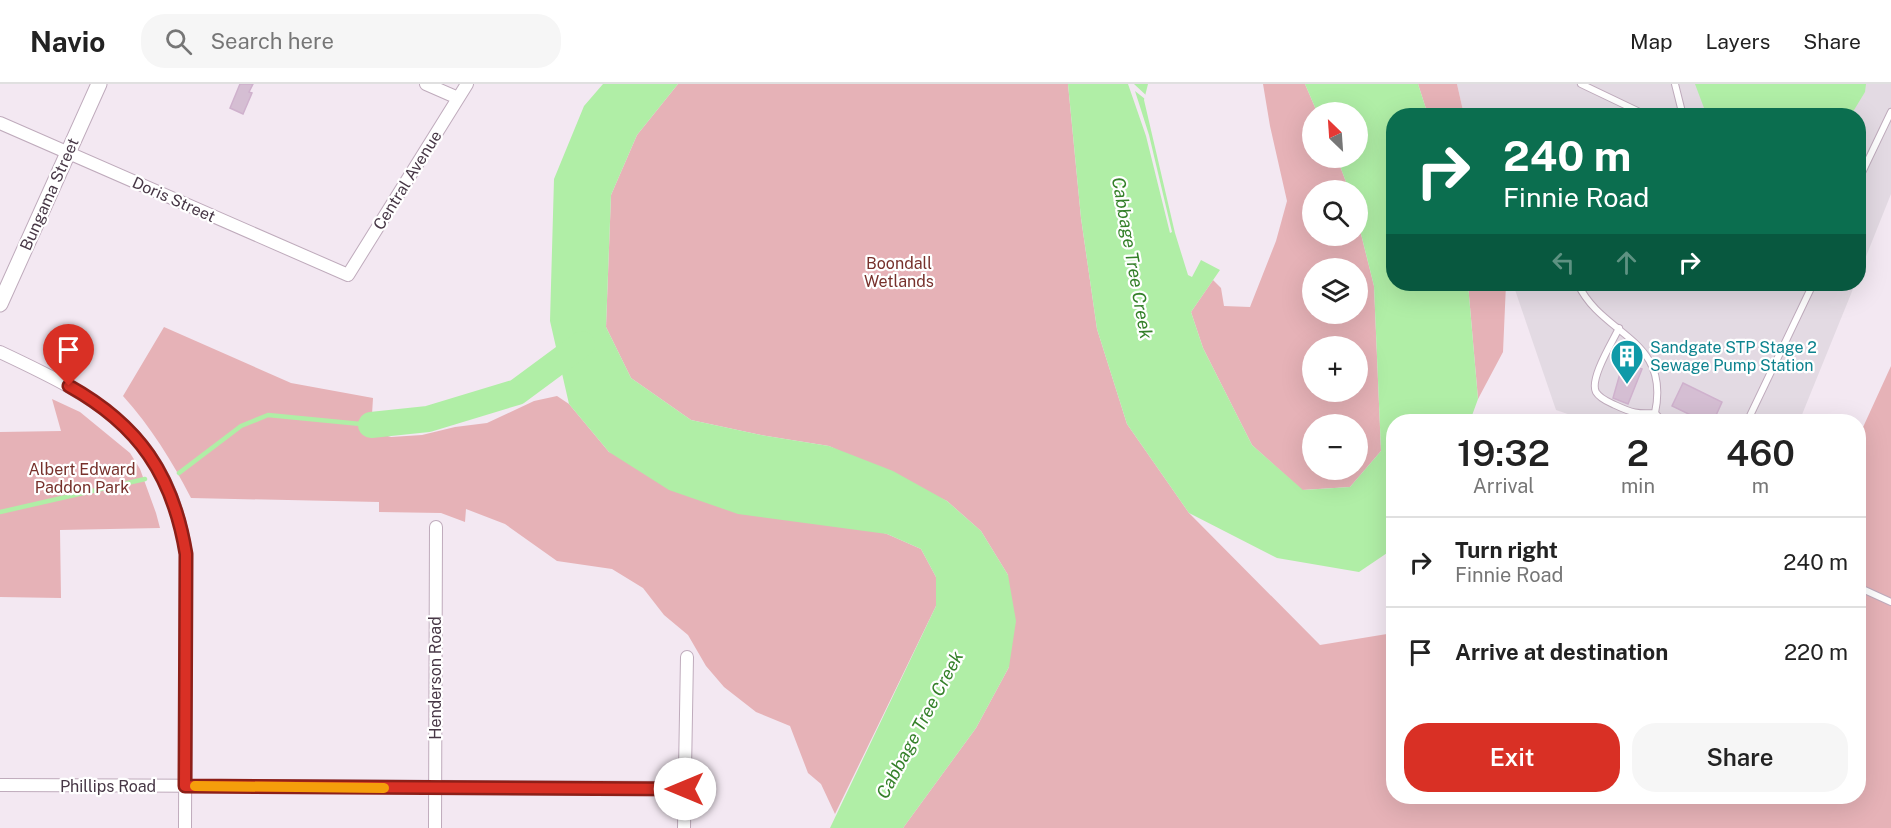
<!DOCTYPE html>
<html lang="en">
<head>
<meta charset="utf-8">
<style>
	:root { --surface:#fff; --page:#f6f6f6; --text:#222; --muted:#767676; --line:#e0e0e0; --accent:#d93025 }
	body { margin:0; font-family:"Public Sans",sans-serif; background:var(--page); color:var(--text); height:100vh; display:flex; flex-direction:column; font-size:22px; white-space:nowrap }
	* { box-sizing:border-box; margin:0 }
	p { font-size:20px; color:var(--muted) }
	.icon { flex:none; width:33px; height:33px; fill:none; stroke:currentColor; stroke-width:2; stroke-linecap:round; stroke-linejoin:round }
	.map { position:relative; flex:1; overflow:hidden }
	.side { position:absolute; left:1386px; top:330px; width:480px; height:390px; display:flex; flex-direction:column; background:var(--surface); border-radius:24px; box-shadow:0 6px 24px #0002 }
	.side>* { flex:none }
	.banner { position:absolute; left:1386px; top:24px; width:480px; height:183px; border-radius:24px; box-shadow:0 6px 24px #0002; background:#0b6e4f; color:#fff; overflow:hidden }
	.needle { width:39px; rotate:335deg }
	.fabs { position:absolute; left:1302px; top:18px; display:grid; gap:12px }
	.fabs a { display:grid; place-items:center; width:66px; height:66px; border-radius:50%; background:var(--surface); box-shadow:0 6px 24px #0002; font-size:30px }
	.pin { position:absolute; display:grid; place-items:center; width:51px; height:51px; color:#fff; margin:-62px -26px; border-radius:50% 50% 50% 0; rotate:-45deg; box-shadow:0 0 6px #0007 }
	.pin .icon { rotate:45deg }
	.me { position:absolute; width:66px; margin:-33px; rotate:270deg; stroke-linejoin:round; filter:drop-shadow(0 0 4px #0008) }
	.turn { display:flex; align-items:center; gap:21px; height:126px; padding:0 18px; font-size:27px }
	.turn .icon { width:78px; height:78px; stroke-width:2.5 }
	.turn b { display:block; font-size:42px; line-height:51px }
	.lanes { display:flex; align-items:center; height:57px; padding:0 18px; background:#0003; justify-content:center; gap:30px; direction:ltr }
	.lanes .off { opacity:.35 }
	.eta { display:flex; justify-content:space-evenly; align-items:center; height:102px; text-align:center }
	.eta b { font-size:36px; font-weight:600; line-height:42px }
	.button { display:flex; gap:12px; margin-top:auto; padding:12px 18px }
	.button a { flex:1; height:69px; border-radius:24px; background:var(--accent); color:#fff; font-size:24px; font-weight:600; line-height:69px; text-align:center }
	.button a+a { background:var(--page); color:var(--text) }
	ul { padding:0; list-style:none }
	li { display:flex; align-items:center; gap:18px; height:90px; padding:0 18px; border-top:2px solid var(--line) }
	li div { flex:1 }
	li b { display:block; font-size:22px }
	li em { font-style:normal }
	header { display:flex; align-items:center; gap:36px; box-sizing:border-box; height:84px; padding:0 30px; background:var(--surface); border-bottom:2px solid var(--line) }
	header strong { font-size:28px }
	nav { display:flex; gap:33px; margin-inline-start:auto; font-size:21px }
	.search { width:420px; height:54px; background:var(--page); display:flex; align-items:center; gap:15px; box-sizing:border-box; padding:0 21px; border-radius:24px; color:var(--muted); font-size:22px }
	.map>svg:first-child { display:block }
	.industrial { fill:#e3dae3 }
	.green { fill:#e6b2b7; fill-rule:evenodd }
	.water { fill:#b0eea6 }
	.pier { fill:#f3e8f2 }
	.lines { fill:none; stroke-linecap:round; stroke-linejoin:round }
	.stream { stroke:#b0eea6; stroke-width:4.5 }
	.river { stroke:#b0eea6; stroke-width:26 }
	.building { fill:#d5bed3; stroke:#cfb1cd; stroke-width:1.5 }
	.service-casing { stroke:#bfabbc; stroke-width:8 }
	.minor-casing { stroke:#bfabbc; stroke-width:14 }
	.tertiary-casing { stroke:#bfabbc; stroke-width:17 }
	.service { stroke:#fff; stroke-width:6 }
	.minor { stroke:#fff; stroke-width:12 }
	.tertiary { stroke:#fff; stroke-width:15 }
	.route-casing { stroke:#8d1f18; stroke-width:15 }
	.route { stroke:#d93025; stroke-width:10 }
	.slow { stroke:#f59e0b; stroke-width:10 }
	.labels { text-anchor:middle; stroke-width:4.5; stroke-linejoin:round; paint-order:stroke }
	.street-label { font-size:16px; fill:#473746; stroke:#fff }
	.park-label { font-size:16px; fill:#77312c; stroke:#fff }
	.culture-label { font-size:16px; fill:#0d838f; stroke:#fff; text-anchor:start }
	.water-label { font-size:18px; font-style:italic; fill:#348029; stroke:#fff }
</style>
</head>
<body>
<header>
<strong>Navio</strong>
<div class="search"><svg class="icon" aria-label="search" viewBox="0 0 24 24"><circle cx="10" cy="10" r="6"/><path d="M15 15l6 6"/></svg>Search here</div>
<nav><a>Map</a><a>Layers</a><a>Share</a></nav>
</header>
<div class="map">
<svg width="1891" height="744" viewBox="0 0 1891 744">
	<rect width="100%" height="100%" fill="#f3e8f2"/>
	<path class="industrial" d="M1457,0H1891V110L1859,190L1858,32L1464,31Z
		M1513,200H1855L1799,338L1588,337L1556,326Z"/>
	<path class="green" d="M678,0H1068L1081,134L1097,245L1127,340L1189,429L1320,561L1393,549L1394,712H1858L1859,352L1891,282V744H903L976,644L1009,583L1008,491L981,447L947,417L829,362L761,351L691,336L631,294L606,243L611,111L637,51Z
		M1263,0H1305L1317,28H1312V74H1337L1349,106H1312V152H1358V138L1374,202L1381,367L1350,403L1302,406L1252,361L1203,264L1191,228L1213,196L1221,204L1224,222L1250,223L1276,157L1287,117L1270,42ZM1312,184H1358V230H1312ZM1312,262H1358V308H1312ZM1312,340H1358V386H1312Z
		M1418,0H1457L1464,31H1428Z
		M1468,200H1506L1503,268L1478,315Z
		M164,243L291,299L373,314L371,347L391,353L422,351L455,343L487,339L534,317L557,312L569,320L609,368L887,450L921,465L936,493V522L835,730L821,700L808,689L790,642L756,628L724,603L706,582L688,551L664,531L643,504L612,485L557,477L505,440L466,425L465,438L441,429L379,428V418L191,414C172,377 151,343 123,312Z
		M52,315L80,328L130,369L140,385L156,429L160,444L60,446L61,514L0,513V348L61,347Z"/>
	<path class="water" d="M603,0H678L637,51L611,111L606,243L631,294L691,336L761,351L829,362L893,387L947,417L981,447L1008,491L1016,537L1009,583L976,644L903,744H830L936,522V493L921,465L887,450L738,430L669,406L609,368L569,320L550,237L554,95L584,22Z
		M1068,0H1148L1144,16L1175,149L1188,191L1192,193L1201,176L1220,186L1191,228L1203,264L1252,361L1303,406L1350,403L1381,367L1374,202L1358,138V106H1349L1337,74H1358V28H1317L1305,0H1418L1428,31L1394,32V200H1468L1478,315L1470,337L1394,338L1393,465L1359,488L1277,474L1189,429L1127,340L1097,245L1081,134Z
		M1695,0H1866L1865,8L1851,31L1711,32L1704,24Z"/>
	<path class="pier" d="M1128,0H1134L1148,13L1145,15L1135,7L1149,51L1172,148L1170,149L1146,52Z"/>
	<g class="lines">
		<path class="stream" d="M179,389L241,342L268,331L371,341
			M0,428L145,395"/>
		<path class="river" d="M371,341L428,335L517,308L582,260"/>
	</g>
	<path class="building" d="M240,0H253L249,8L252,9L243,30L230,24Z
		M1623,279L1642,285L1628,320L1613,314Z
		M1683,299L1722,318L1713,338H1705L1672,322Z"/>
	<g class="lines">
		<defs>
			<path id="service" d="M1581,0L1648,32
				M1675,0L1683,32
				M1858,97L1891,28
				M1578,200C1602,252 1671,254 1655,329L1663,338
				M1619,244C1613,257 1589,295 1596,308C1600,315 1609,318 1615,321C1632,329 1637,330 1655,329
				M1747,338L1813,200
				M1858,503L1891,518"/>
			<path id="minor" d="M426,0L458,14
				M0,39L348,191L467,0
				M0,268C102,316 167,349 186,470L185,744
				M0,701L685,704
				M435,744L436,443
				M684,744L687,573"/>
			<path id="tertiary" d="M0,220L99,0"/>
		</defs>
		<use href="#service" class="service-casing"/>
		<use href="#minor" class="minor-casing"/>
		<use href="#tertiary" class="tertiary-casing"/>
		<use href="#service" class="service"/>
		<use href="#minor" class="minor"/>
		<use href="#tertiary" class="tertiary"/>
	</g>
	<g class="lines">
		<defs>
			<path id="route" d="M69,302C139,341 173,391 186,470L185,702L685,705"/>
		</defs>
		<use href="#route" class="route-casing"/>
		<use href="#route" class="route"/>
		<path class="slow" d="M195,702L384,704"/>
	</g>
	<defs>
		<symbol id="building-pin" viewBox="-11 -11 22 30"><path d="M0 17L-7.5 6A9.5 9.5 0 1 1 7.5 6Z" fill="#0f9aa8" stroke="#fff"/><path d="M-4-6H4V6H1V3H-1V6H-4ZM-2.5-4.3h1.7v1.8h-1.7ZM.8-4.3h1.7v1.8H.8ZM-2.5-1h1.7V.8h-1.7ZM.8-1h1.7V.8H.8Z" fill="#fff"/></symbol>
	</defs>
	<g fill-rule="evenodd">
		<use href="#building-pin" x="1608" y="253" width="38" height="52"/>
	</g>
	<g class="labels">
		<g class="street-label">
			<text transform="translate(407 96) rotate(-58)" y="6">Central Avenue</text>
			<text transform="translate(49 110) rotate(-66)" y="6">Bungama Street</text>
			<text transform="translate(174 115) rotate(24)" y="6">Doris Street</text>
			<text transform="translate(435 594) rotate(-90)" y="6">Henderson Road</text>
			<text x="108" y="708">Phillips Road</text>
		</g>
		<g class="park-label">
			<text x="899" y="185">Boondall<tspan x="899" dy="18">Wetlands</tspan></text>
			<text x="82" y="391">Albert Edward<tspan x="82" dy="18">Paddon Park</tspan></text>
		</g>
		<g class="culture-label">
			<text x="1650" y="269">Sandgate STP Stage 2<tspan x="1650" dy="18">Sewage Pump Station</tspan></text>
		</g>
		<g class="water-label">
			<text transform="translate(1132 174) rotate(80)" y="6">Cabbage Tree Creek</text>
			<text transform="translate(920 641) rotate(-62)" y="6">Cabbage Tree Creek</text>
		</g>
	</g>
</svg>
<div class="fabs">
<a><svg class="needle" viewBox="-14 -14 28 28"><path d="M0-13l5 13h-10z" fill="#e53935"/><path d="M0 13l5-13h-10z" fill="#767676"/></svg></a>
<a><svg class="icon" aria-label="search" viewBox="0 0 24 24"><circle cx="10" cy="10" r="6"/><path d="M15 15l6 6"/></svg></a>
<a><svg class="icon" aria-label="layers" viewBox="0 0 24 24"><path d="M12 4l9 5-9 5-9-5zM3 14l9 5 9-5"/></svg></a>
<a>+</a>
<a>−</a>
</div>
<div class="pin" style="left:69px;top:302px;background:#d93025"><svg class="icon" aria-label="arrive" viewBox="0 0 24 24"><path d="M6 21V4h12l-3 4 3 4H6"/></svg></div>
<svg class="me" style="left:685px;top:705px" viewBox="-20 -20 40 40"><circle r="19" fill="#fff"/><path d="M0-13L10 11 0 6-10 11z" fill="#d93025"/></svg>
<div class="banner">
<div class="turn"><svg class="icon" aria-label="right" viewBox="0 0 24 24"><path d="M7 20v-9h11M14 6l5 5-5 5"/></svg><div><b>240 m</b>Finnie Road</div></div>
<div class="lanes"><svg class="icon off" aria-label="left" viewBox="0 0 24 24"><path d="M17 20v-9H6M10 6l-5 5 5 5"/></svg><svg class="icon off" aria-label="ahead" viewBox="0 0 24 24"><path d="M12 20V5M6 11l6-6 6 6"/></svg><svg class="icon" aria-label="right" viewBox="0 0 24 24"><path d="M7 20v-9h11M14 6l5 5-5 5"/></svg></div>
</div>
<section class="side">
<div class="eta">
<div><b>19:32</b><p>Arrival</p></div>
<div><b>2</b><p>min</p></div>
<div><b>460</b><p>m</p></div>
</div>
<ul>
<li><svg class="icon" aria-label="right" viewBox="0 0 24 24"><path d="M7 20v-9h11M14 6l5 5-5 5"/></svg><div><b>Turn right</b><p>Finnie Road</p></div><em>240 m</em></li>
<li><svg class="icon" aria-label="arrive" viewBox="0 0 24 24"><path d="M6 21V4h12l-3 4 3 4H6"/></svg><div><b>Arrive at destination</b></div><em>220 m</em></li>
</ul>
<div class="button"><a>Exit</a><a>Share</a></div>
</section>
</div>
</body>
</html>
